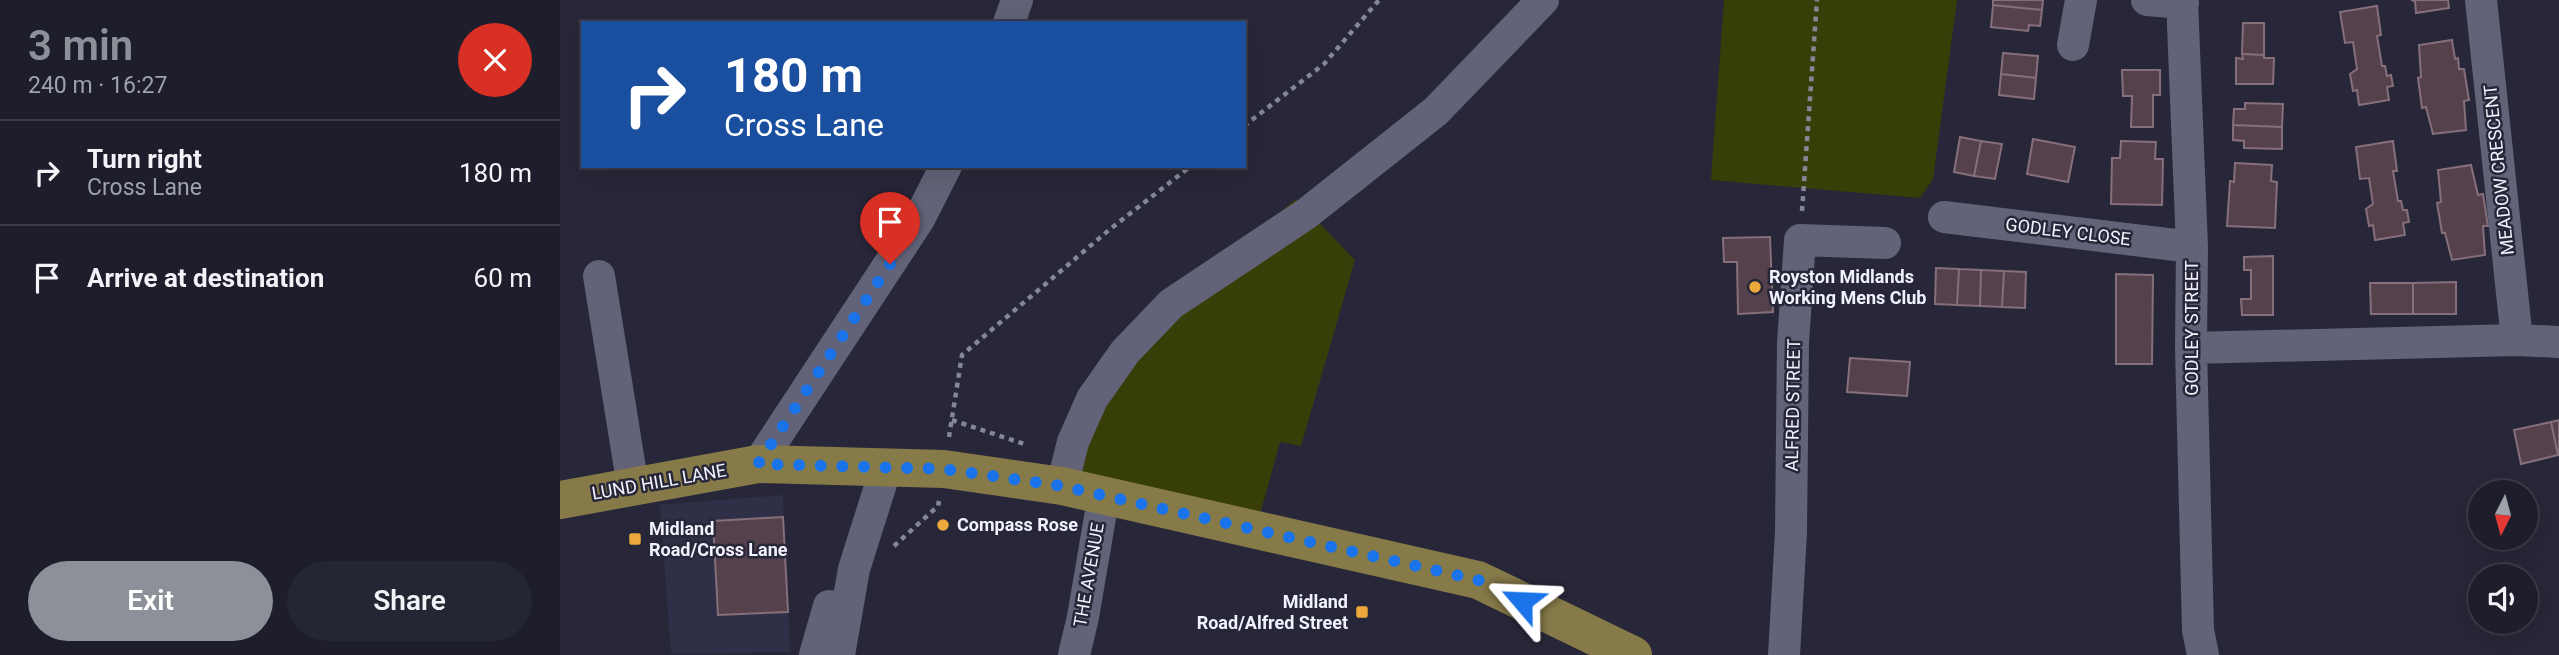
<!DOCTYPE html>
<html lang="en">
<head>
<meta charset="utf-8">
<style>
	:root { --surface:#1d1d2b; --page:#252633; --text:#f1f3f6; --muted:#a0a2a9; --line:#3b3b47; --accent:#8c9099 }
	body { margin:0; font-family:Roboto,sans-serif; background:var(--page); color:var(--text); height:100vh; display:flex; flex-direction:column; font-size:26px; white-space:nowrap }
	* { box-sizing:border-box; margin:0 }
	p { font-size:23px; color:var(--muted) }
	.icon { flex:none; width:38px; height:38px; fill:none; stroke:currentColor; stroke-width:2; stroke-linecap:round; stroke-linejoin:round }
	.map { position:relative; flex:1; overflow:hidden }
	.details { display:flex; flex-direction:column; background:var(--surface); width:560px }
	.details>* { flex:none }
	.guide { position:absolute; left:21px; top:21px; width:665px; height:147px; border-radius:0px; box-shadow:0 7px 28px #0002,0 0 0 2px var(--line); background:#1a4fa0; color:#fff; overflow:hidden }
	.needle { width:46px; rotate:186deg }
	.fabs { position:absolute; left:1908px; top:480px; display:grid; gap:14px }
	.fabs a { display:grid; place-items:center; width:70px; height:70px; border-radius:50%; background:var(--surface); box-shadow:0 7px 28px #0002,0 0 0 2px var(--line); font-size:35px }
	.pin { position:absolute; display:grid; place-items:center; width:60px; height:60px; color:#fff; margin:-72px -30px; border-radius:50% 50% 50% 0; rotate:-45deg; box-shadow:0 0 7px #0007 }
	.pin .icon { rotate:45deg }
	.me { position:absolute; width:77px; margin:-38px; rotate:296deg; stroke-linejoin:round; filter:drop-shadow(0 0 5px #0008) }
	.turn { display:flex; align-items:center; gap:24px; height:147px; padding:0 28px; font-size:32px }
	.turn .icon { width:91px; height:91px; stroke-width:2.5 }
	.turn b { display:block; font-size:49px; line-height:60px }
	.round { display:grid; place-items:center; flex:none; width:74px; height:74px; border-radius:37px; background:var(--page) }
	.overview { display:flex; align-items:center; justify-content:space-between; height:119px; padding:0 28px }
	h1 { font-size:42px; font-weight:600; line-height:52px; color:var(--accent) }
	.button { display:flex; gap:14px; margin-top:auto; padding:14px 28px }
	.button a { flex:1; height:80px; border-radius:42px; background:var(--accent); color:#fff; font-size:28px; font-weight:600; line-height:80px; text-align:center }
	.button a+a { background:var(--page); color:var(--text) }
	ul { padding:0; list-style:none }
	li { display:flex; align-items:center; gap:21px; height:105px; padding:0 28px; border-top:2px solid var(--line) }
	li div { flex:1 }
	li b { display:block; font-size:26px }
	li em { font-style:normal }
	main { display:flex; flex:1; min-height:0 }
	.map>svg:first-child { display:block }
	.built { fill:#2f2f47 }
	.green { fill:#373e07 }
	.building { fill:#55414c; stroke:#856f7a; stroke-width:2 }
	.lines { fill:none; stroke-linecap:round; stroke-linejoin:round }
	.path { stroke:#868796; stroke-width:4.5; stroke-dasharray:5 5; stroke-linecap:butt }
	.minor { stroke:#626378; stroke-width:32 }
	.major { stroke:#867a49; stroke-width:38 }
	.route { stroke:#1a73e8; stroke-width:12; stroke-dasharray:0 21.6 }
	.poi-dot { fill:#eda83b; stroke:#272739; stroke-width:2.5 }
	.labels { text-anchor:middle; stroke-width:5; stroke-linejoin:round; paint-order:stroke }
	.street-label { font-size:18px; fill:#f1f2fe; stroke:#272739 }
	.poi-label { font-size:18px; font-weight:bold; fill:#f1f2fe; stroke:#272739; text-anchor:start }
</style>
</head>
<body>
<main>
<section class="details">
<div class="overview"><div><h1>3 min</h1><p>240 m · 16:27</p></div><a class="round" style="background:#d93025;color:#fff"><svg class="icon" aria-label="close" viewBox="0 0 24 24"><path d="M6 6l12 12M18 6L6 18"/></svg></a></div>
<ul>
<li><svg class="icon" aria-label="right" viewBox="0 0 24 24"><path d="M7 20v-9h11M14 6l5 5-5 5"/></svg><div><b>Turn right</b><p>Cross Lane</p></div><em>180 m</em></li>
<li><svg class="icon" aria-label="arrive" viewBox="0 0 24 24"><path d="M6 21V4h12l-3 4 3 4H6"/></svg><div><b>Arrive at destination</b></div><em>60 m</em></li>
</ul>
<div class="button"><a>Exit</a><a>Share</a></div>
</section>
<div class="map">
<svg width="1999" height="655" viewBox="0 0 1999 655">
	<rect width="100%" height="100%" fill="#272739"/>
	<path class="built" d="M223,495L230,652L111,654L100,505Z"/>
	<path class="green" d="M1164,0H1397L1373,179L1360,198L1151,180Z
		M736,199L795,260L741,446L720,442L696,529L502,486L513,442L611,304Z"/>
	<path class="building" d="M1433,0H1483L1482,10L1433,5Z
		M1851,0H1888L1889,8L1856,13L1855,1Z
		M1433,5L1482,10L1480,26L1469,25L1468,31L1431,27Z
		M1817,6L1821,35L1817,36L1822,66H1825L1827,76L1831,75L1833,86L1827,87L1829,100L1799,105L1797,90L1793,91L1790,74L1797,69L1793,42L1785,43L1780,12Z
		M1683,23H1704V55L1682,54Z
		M1892,40L1895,59L1898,58L1899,69H1904L1909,100L1904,101L1906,130L1873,134L1866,107L1862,108L1858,78L1861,77L1859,45Z
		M1443,53L1478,56L1476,78L1441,74Z
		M1682,54L1704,55V58H1714L1713,84H1676V58L1683,59Z
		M1562,70H1600V95H1593V127H1571L1572,96H1563Z
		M1441,74L1476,78L1474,99L1439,95Z
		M1685,103L1723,104L1722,127L1673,125L1674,109H1685Z
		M1673,125L1722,127V149L1684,148V141L1673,140Z
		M1400,137L1421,141L1414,176L1394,172Z
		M1473,139L1515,147L1508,182L1467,174Z
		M1421,141L1442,144L1435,179L1414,176Z
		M1561,141L1596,142L1595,159H1603L1602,205L1551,204L1552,158H1560Z
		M1833,141L1837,171H1833L1838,201H1841L1843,210H1847L1849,222L1843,223L1845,235L1815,240L1813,225L1809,226L1806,209L1813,204L1809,178L1800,179L1796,147Z
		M1675,163L1712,165L1711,181L1717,182L1715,228L1667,226L1670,181L1674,182Z
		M1911,165L1918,195L1923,194L1928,226H1923L1925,255L1892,260L1885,233H1882L1877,203L1881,202L1878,170Z
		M1210,237L1213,312L1178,314L1177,262H1164L1163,238Z
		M1713,256V315H1682L1681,299H1691V270H1684V257Z
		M1376,268L1399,269L1397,305L1375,304Z
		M1399,269L1421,270L1420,306L1397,305Z
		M1421,270L1444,271L1442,307L1420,306Z
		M1444,271L1466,272L1465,308L1442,307Z
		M1556,274L1593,275L1592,364H1556Z
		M1896,282V314H1853V283Z
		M1810,283H1853V314H1811Z
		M1290,358L1350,362L1347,396L1287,392Z
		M1999,420V455H1998L1991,422Z
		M1991,422L1998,455L1961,464L1954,430Z
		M223,517L228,612L158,615L153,521Z"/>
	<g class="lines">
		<path class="path" d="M684,126L764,64L819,0
			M1242,211L1257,0
			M392,420L464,444
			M389,437L402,355L549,230L631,166
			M334,546L378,506L379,501"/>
		<path class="minor" d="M1587,0L1623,3
			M1622,0L1632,247L1631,348L1638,630L1643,655
			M1921,0L1957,340
			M449,23L457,0
			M1513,45L1521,0
			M1384,217L1632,247
			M39,276L73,487
			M1631,348L1957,340L1999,342
			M198,464L359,219L386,166
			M502,486L513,442L532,399L565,352L611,304L746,214L876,111L983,0
			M255,655L269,606
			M279,655L294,569L326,468
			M514,655L523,617L544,494
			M1224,655L1231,532L1233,343L1240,240L1325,243"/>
		<path class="major" d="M0,500L198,464L384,469L502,486L918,580L1073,655"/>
	</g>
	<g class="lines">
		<path class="route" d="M330,264L198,464L384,469L502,486L918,580L962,601"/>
	</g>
	<g class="poi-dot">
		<circle cx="1195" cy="287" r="7"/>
		<circle cx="383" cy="525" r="7"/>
		<rect x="68" y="532" width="14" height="14" rx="3.5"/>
		<rect x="795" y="605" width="14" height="14" rx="3.5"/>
	</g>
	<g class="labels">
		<g class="street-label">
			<text transform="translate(1939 170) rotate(-96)" y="6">MEADOW CRESCENT</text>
			<text transform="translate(1508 232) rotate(7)" y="6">GODLEY CLOSE</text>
			<text transform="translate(1632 328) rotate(-90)" y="6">GODLEY STREET</text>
			<text transform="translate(1233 405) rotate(-89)" y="6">ALFRED STREET</text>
			<text transform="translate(99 482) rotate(-10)" y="6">LUND HILL LANE</text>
			<text transform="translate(529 575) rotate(-80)" y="6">THE AVENUE</text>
		</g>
		<g class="poi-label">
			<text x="1209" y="283">Royston Midlands<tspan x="1209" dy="21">Working Mens Club</tspan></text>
			<text x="397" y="531">Compass Rose</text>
			<text x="89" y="535">Midland<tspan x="89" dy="21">Road/Cross Lane</tspan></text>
			<text x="788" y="608" text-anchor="end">Midland<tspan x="788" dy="21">Road/Alfred Street</tspan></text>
		</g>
	</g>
</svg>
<div class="fabs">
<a><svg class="needle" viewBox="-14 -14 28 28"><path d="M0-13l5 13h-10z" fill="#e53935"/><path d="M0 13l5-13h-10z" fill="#a0a2a9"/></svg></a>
<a><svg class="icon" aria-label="sound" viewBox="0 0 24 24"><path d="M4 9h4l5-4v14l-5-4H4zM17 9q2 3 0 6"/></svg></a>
</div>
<div class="pin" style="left:330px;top:264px;background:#d93025"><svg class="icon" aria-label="arrive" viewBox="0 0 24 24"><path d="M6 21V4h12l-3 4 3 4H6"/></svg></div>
<svg class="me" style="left:962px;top:601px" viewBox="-20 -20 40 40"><path d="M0-17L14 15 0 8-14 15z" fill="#1a73e8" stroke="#fff" stroke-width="4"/></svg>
<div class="guide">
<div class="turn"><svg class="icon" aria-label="right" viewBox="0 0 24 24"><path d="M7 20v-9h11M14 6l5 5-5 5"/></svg><div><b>180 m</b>Cross Lane</div></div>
</div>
</div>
</main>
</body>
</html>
